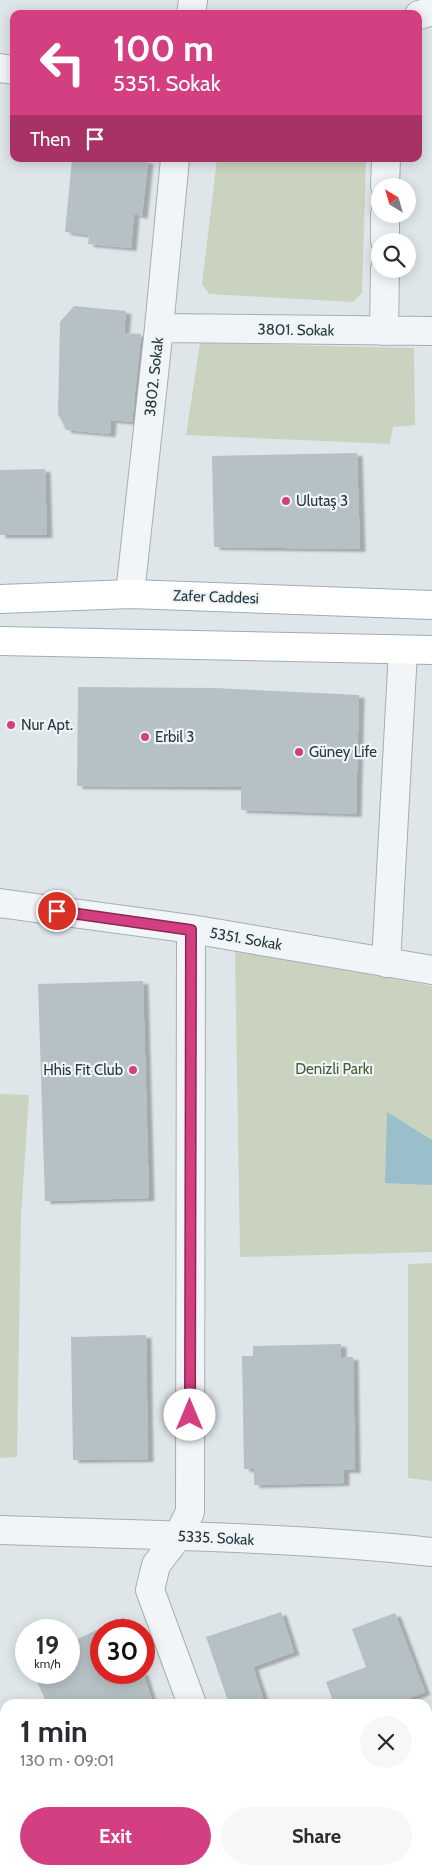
<!DOCTYPE html>
<html lang="en">
<head>
<meta charset="utf-8">
<style>
	:root { --surface:#fff; --page:#f7f7f7; --text:#2b2b33; --muted:#7c7c81; --accent:#d33f80 }
	body { margin:0; font-family:Cabin,sans-serif; background:var(--page); color:var(--text); height:100vh; display:flex; flex-direction:column; font-size:19px; white-space:nowrap }
	* { box-sizing:border-box; margin:0 }
	p { font-size:16px; color:var(--muted) }
	.icon { flex:none; width:28px; height:28px; fill:none; stroke:currentColor; stroke-width:2; stroke-linecap:round; stroke-linejoin:round }
	.map { position:relative; flex:1; overflow:hidden }
	.panel { position:absolute; left:0px; top:1699px; width:432px; height:176px; display:flex; flex-direction:column; background:var(--surface); border-radius:15px 15px 0 0; box-shadow:0 2px 12px #0003 }
	.panel>* { flex:none }
	.hud { position:absolute; left:10px; top:10px; width:412px; height:152px; border-radius:10px; box-shadow:0 2px 12px #0003; background:#d33f80; color:#fff; overflow:hidden }
	.needle { width:32px; rotate:323deg }
	.controls { position:absolute; left:371px; top:178px; display:grid; gap:10px }
	.controls a { display:grid; place-items:center; width:45px; height:45px; border-radius:50%; background:var(--surface); box-shadow:0 2px 12px #0003; font-size:25px }
	.speed { position:absolute; left:15px; top:1619px; display:flex; gap:10px; font-size:25px; font-weight:700; text-align:center }
	.speed>* { display:grid; place-content:center; width:65px; height:65px; border-radius:50%; background:var(--surface); box-shadow:0 2px 12px #0003; line-height:1 }
	.speed small { font-size:12px; font-weight:400 }
	.speed .limit { border:8px solid #d22; background:#fff; color:#111 }
	.pin { position:absolute; display:grid; place-items:center; width:42px; height:42px; color:#fff; margin:-21px; border:2px solid #fff; border-radius:50%; box-shadow:0 1px 5px #0007 }
	.me { position:absolute; width:55px; margin:-28px; rotate:0deg; stroke-linejoin:round; filter:drop-shadow(0 0 4px #0008) }
	.turn { display:flex; align-items:center; gap:18px; height:105px; padding:0 20px; font-size:22px }
	.turn .icon { width:65px; height:65px; stroke-width:2.5 }
	.turn b { display:block; font-size:35px; line-height:42px }
	.then { display:flex; align-items:center; height:48px; padding:0 20px; background:#0003; gap:10px; font-size:19px }
	.round { display:grid; place-items:center; flex:none; width:52px; height:52px; border-radius:26px; background:var(--page) }
	.headline { display:flex; align-items:center; justify-content:space-between; height:85px; padding:0 20px }
	h1 { font-size:30px; font-weight:800; line-height:38px }
	.action { display:flex; gap:10px; margin-top:auto; padding:10px 20px }
	.action a { flex:1; height:58px; border-radius:30px; background:var(--accent); color:#fff; font-size:20px; font-weight:800; line-height:58px; text-align:center }
	.action a+a { background:var(--page); color:var(--text) }
	.map>svg:first-child { display:block }
	.green { fill:#cad3c0 }
	.water { fill:#99bfca }
	.building { fill:#b6c1c6; filter:url(#shadow) }
	.lines { fill:none; stroke-linecap:round; stroke-linejoin:round }
	.minor-casing { stroke:#a4aeb3; stroke-width:30 }
	.major-casing { stroke:#9eaeb5; stroke-width:30 }
	.minor { stroke:#f2f5f7; stroke-width:28 }
	.major { stroke:#fff; stroke-width:28 }
	.route-casing { stroke:#892953; stroke-width:12 }
	.route { stroke:#d33f80; stroke-width:9 }
	.poi-dot { fill:#d33f80; stroke:#eff4f6; stroke-width:2 }
	.labels { text-anchor:middle; stroke-width:4.5; stroke-linejoin:round; paint-order:stroke }
	.street-label { font-size:15px; fill:#273841; stroke:#eff4f6 }
	.poi-label { font-size:15px; fill:#273841; stroke:#eff4f6; text-anchor:start }
	.park-label { font-size:15px; fill:#485d34; stroke:#eff4f6 }
</style>
</head>
<body>
<div class="map">
<svg width="432" height="1874" viewBox="0 0 432 1874">
	<defs>
		<filter id="shadow"><feDropShadow dx="5.5" dy="3" stdDeviation="1" flood-color="#0004"/></filter>
	</defs>
	<rect width="100%" height="100%" fill="#dfe6e9"/>
	<path class="green" d="M217,159H366L362,293L353,302L209,294L202,284Z
		M200,343L414,348L415,425L393,427L390,444L186,435Z
		M235,950L432,986V1252L240,1257Z
		M0,1094L29,1095L21,1215L17,1457L0,1458Z
		M432,1263V1481L408,1478V1264Z
		M432,1720V1874H278L276,1870H428V1721Z"/>
	<path class="water" d="M387,1112L432,1140V1185L385,1183Z"/>
	<path class="building" d="M72,159H141V160L148,161L142,216L134,214L131,248L88,244L89,235L65,232Z
		M74,306L126,311L124,333L141,334L132,422L111,420L110,434L66,430L58,414L60,322Z
		M357,453L360,549L214,547L212,456Z
		M45,469L47,535H0V470Z
		M78,687L215,688L359,695L356,814L241,810V787L77,786Z
		M143,981L149,1198L45,1201L38,984Z
		M146,1335L148,1459L73,1460L71,1337Z
		M341,1344V1357H353L355,1470H344V1483L254,1485V1469H244L242,1356H253V1346Z
		M281,1612L294,1652L253,1667L265,1704H229L206,1637Z
		M395,1613L425,1692L395,1704H334L326,1682L366,1667L352,1629Z
		M124,1617L129,1630H101V1672H143L153,1704H47L33,1672H69V1643Z"/>
	<g class="lines">
		<defs>
			<path id="minor" d="M191,14L193,0
				M419,15L432,11
				M0,68L14,70
				M385,186L386,159
				M385,241V214
				M159,328L432,331
				M384,331L385,269
				M130,594L159,328L175,159
				M0,903L191,929L432,970
				M191,929L190,1512L178,1536L156,1565L150,1590L192,1704
				M386,963L403,651
				M0,1530C144,1535 289,1537 432,1552
				M254,1870L256,1874"/>
			<path id="major" d="M0,599L130,594L432,605
				M0,641L432,650"/>
		</defs>
		<use href="#minor" class="minor-casing"/>
		<use href="#major" class="major-casing"/>
		<use href="#minor" class="minor"/>
		<use href="#major" class="major"/>
	</g>
	<g class="lines">
		<defs>
			<path id="route" d="M57,911L191,930L190,1415"/>
		</defs>
		<use href="#route" class="route-casing"/>
		<use href="#route" class="route"/>
	</g>
	<g class="poi-dot">
		<circle cx="286" cy="501" r="5"/>
		<circle cx="11" cy="725" r="5"/>
		<circle cx="145" cy="737" r="5"/>
		<circle cx="299" cy="752" r="5"/>
		<circle cx="133" cy="1070" r="5"/>
	</g>
	<g class="labels">
		<g class="street-label">
			<text transform="translate(296 330) rotate(1)" y="5">3801. Sokak</text>
			<text transform="translate(154 377) rotate(-84)" y="5">3802. Sokak</text>
			<text transform="translate(216 597) rotate(2)" y="5">Zafer Caddesi</text>
			<text transform="translate(246 939) rotate(10)" y="5">5351. Sokak</text>
			<text transform="translate(216 1538) rotate(3)" y="5">5335. Sokak</text>
		</g>
		<g class="poi-label">
			<text x="296" y="506">Ulutaş 3</text>
			<text x="21" y="730">Nur Apt.</text>
			<text x="155" y="742">Erbil 3</text>
			<text x="309" y="757">Güney Life</text>
			<text x="123" y="1075" text-anchor="end">Hhis Fit Club</text>
		</g>
		<g class="park-label">
			<text x="334" y="1074">Denizli Parkı</text>
		</g>
	</g>
</svg>
<div class="controls">
<a><svg class="needle" viewBox="-14 -14 28 28"><path d="M0-13l5 13h-10z" fill="#e53935"/><path d="M0 13l5-13h-10z" fill="#7c7c81"/></svg></a>
<a><svg class="icon" aria-label="search" viewBox="0 0 24 24"><circle cx="10" cy="10" r="6"/><path d="M15 15l6 6"/></svg></a>
</div>
<div class="speed"><div>19<small>km/h</small></div><div class="limit">30</div></div>
<div class="pin" style="left:57px;top:911px;background:#d93025"><svg class="icon" aria-label="arrive" viewBox="0 0 24 24"><path d="M6 21V4h12l-3 4 3 4H6"/></svg></div>
<svg class="me" style="left:190px;top:1415px" viewBox="-20 -20 40 40"><circle r="19" fill="#fff"/><path d="M0-13L10 11 0 6-10 11z" fill="#d33f80"/></svg>
<div class="hud">
<div class="turn"><svg class="icon" aria-label="left" viewBox="0 0 24 24"><path d="M17 20v-9H6M10 6l-5 5 5 5"/></svg><div><b>100 m</b>5351. Sokak</div></div>
<div class="then">Then<svg class="icon" aria-label="arrive" viewBox="0 0 24 24"><path d="M6 21V4h12l-3 4 3 4H6"/></svg></div>
</div>
<section class="panel">
<div class="headline"><div><h1>1 min</h1><p>130 m · 09:01</p></div><a class="round"><svg class="icon" aria-label="close" viewBox="0 0 24 24"><path d="M6 6l12 12M18 6L6 18"/></svg></a></div>
<div class="action"><a>Exit</a><a>Share</a></div>
</section>
</div>
</body>
</html>
